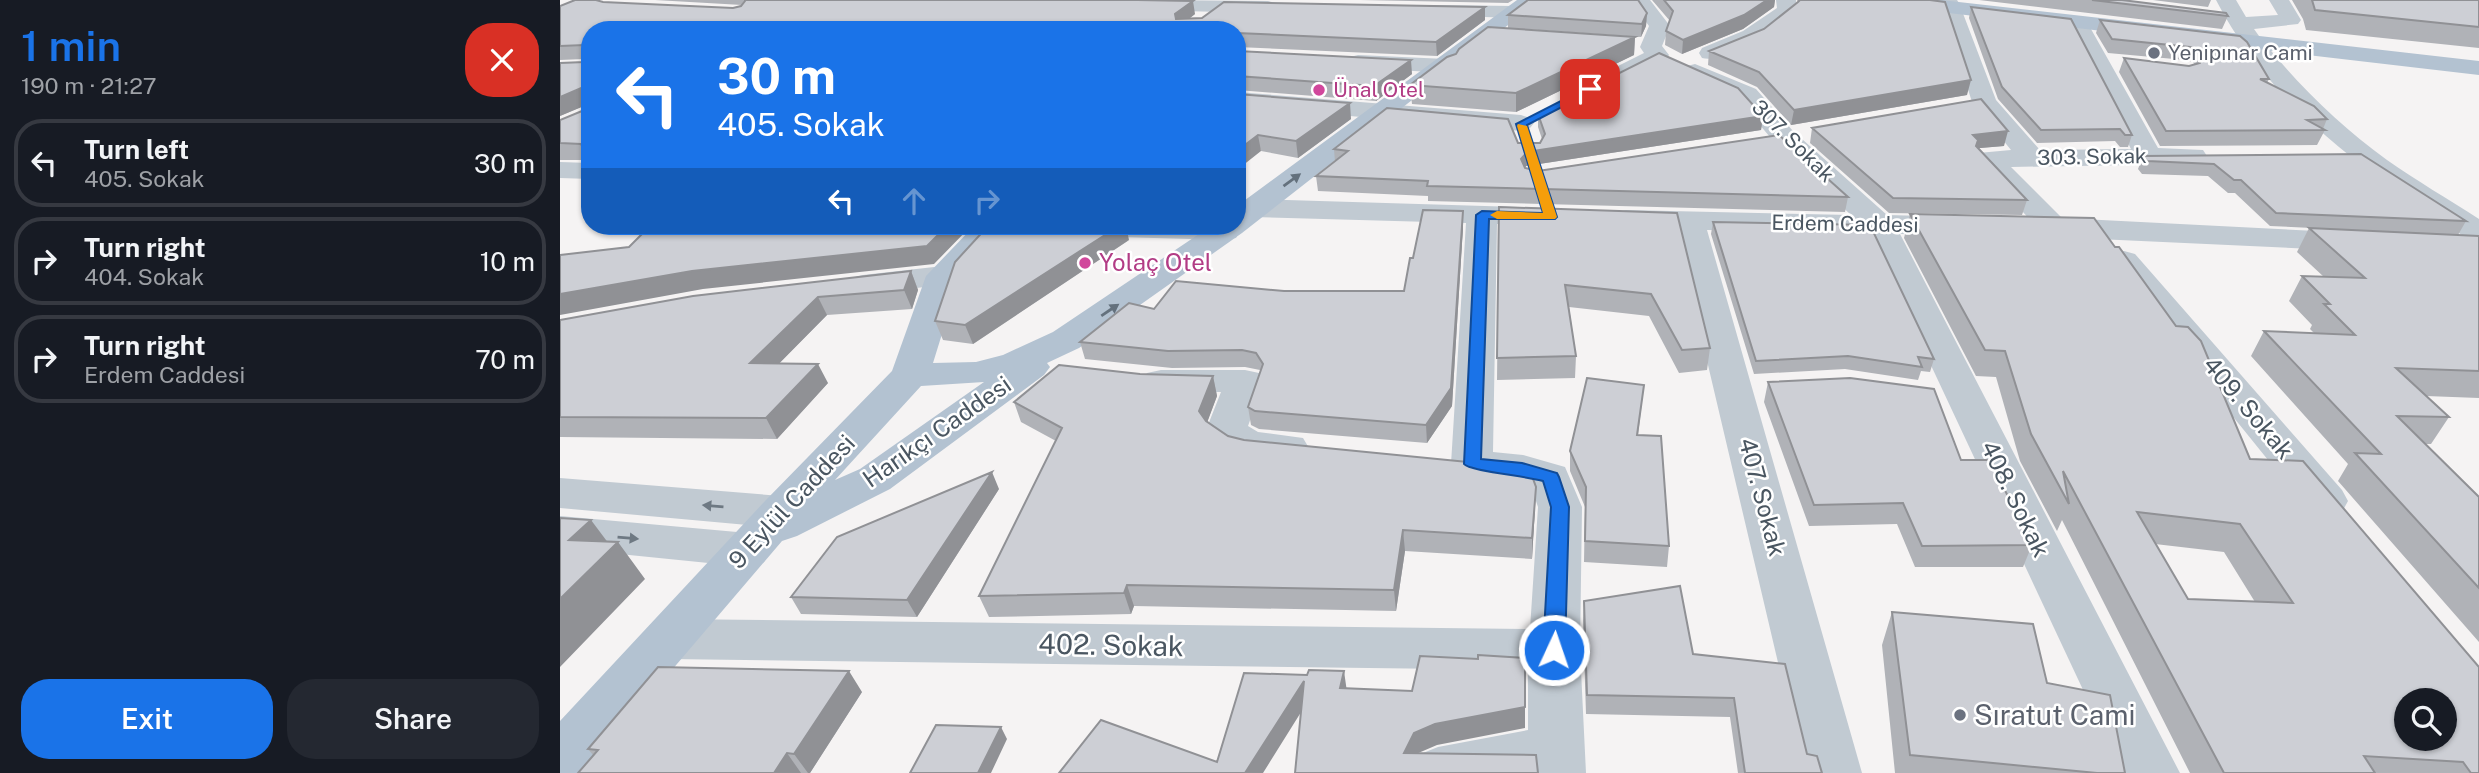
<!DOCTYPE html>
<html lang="en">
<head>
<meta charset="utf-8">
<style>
	:root { --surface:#171b24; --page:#242831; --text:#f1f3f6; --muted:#9ea1a6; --line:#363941; --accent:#1a73e8 }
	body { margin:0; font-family:"Public Sans",sans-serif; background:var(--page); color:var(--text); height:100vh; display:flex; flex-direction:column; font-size:26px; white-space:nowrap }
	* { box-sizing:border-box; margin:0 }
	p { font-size:23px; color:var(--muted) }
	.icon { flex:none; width:38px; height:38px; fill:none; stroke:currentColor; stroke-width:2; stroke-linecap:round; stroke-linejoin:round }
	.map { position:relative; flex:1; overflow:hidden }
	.details { display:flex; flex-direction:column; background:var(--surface); width:560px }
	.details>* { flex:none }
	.banner { position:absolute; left:21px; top:21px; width:665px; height:214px; border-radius:28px; box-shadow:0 2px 5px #0004; background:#1a73e8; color:#fff; overflow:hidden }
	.buttons { position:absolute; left:1834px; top:688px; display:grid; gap:14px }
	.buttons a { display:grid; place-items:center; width:63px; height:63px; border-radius:50%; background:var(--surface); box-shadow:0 2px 5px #0004; font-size:35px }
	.pin { position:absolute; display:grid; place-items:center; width:60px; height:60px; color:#fff; margin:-30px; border-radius:14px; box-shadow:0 4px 10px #0006 }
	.me { position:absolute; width:77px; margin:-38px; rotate:3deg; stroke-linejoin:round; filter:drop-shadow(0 0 5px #0008) }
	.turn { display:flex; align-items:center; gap:24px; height:147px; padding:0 21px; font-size:32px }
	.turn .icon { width:91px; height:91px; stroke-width:2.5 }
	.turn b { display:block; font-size:49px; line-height:60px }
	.lanes { display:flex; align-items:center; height:66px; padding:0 21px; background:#0003; justify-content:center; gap:35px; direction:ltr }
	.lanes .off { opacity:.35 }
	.round { display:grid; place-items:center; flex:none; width:74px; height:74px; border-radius:28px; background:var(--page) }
	.head { display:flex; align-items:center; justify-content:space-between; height:119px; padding:0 21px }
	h1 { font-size:42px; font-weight:600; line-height:52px; color:var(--accent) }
	.cta { display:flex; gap:14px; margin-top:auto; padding:14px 21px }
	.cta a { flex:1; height:80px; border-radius:28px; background:var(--accent); color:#fff; font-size:28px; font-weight:600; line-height:80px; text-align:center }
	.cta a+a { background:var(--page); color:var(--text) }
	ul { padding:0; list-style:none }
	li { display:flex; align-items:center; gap:21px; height:88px; margin:0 14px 10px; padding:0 7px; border:4px solid var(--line); border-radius:28px }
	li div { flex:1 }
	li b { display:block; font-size:26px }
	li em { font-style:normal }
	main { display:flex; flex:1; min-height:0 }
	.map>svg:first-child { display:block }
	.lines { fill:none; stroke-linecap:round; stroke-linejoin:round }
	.minor { fill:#c1cad2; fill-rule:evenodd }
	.major { fill:#b3c2d1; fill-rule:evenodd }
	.wall { fill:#b0b2b7; fill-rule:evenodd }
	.shaded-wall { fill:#909195 }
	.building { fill:#cdcfd5; stroke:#909195; stroke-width:2; fill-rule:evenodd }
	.oneway { fill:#64717d }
	.oneway2 { fill:#6e7983 }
	.route { fill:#1a73e8; stroke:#114b97; stroke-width:2 }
	.slow { fill:#f59e0b }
	.worship-dot { fill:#6b7280; stroke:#fff; stroke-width:2.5 }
	.hotel-dot { fill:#d1479c; stroke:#fff; stroke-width:2.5 }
	.labels { text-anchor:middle; stroke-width:5; stroke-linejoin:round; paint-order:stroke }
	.far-worship-label { font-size:21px; fill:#5b616d; stroke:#fff; text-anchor:start }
	.far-hotel-label { font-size:21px; fill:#b23c85; stroke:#fff; text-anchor:start }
	.far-street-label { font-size:21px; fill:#4a5661; stroke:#fff }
	.hotel-label { font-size:24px; fill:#b23c85; stroke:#fff; text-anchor:start }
	.street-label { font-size:24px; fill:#4a5661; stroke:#fff }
	.near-street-label { font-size:28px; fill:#4a5661; stroke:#fff }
	.near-worship-label { font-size:28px; fill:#5b616d; stroke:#fff; text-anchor:start }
</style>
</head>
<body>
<main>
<section class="details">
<div class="head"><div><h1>1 min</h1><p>190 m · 21:27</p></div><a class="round" style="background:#d93025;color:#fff"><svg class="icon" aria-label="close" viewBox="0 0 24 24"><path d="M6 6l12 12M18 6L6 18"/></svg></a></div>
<ul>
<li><svg class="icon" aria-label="left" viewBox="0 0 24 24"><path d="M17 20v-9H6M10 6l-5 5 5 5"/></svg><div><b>Turn left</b><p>405. Sokak</p></div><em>30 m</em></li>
<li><svg class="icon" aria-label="right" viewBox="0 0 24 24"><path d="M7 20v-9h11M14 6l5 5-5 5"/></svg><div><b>Turn right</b><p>404. Sokak</p></div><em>10 m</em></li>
<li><svg class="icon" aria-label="right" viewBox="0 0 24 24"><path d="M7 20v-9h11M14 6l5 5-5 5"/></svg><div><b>Turn right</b><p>Erdem Caddesi</p></div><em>70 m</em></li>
</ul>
<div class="cta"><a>Exit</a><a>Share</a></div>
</section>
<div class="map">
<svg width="1919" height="773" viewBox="0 0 1919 773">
	<rect width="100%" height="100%" fill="#f5f3f3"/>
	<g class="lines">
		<path class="minor" d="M583,0L708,1L715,3L718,7L715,11L708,13L576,10L573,6L576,2Z
			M1070,0H1090L1110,26L1102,46L1109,55L1106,60L1054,84L1046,82L1042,77L1046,72L1084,53L1080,47L1089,26Z
			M1216,0H1236L1237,10C1223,29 1166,64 1142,58L1139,53L1142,48L1183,31L1217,8Z
			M1376,0H1397L1399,3L1436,100L1480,150L1571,149L1507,22L1510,18H1524L1527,22L1598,148L1643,150L1647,156L1643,162L1633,164L1451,167L1502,218L1796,233L1807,235L1812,242L1807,249L1796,251L1494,237L1478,234L1475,225L1414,159L1418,153L1451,150L1412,102L1382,8Z
			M1656,0H1676L1686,17L1718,15L1709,0H1729L1741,20L1738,24L1694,29L1699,36C1736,83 1779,125 1827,160C1857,181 1888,199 1919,219V241L1908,239C1807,172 1713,110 1656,0Z
			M873,5L954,6L961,8L964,12L961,16L954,18L866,15L863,11L866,7Z
			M798,55L886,59L894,61L897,66L894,71L886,73L790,67L787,62L790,57Z
			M1135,64L1196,89L1233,131L1327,215L1401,217L1412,219L1416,226L1412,233L1401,235L1340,234L1620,773H1562L1309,233L1147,230L1302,773H1244L1116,229L1055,225L1051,219L1055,213L1066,210L1291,215L1215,143L1178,99L1127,76L1123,71L1127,66Z
			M677,92L961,115L970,118L974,123L970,128L961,131L677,106Z
			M0,162L30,163V179L0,178Z
			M693,199L992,208L1003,211L1007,217L1003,223L992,226L937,224L933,452L963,455L1005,467L1022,507L1020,650L1026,773H849L858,755L878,747L968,730V670L108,659L90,653L83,639L90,625L108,619L970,629L978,507L971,486L897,474L891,464L906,223L693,217L682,214L678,208L682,202Z
			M472,226H677L680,231L676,238L665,240L487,235L476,233Z
			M1564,251L1575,254L1782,490L1788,501L1782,512L1766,516L1750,512L1553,268L1548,261L1553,254Z
			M383,266L395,269L400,276L395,283L303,295L291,292L286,285L291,278L303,275Z
			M601,370H685L699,373L704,381L688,426L698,432L743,438L749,448L743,458C710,466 666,460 646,430L661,392H601L587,389L582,381L587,373Z
			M0,478L221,496L237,501L243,512L237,523L221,528L0,508Z
			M0,516L188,533L204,538L211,550L204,562L188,567L0,548Z"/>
		<path class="major" d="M957,0H980L682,233L519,348L487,363L490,367L484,375L330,489L237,536L222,541L24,773H0V721L205,501L332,371L366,276L414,226H446L399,279L373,363L416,362L443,355L493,332L651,226H677V206ZM424,382L300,469L275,480L361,386Z
			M1319,0H1381L1919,61V75L1329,6Z"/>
	</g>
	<path class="wall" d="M95,0H577L635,14L629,19L925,7V20L877,56L677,47V30H30V160H0V120L22,111L23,106L0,116L24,62V59L0,60V6L43,2L173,8L182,5Z
		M800,0H953L948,3Z
		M1092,0H1215L1214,7L1183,29L1122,54L1105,45L1106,31L1110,21Z
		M1237,0H1370L1407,95L1231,125L1197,87L1148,65L1149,51L1204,29L1238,3Z
		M1419,0H1562L1668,16L1662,29Z
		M1593,0H1651L1648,7Z
		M1732,0H1919V48L1746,30L1743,19Z
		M1411,7L1572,135L1568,147H1560L1555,141L1477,143L1438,99L1409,18Z
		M1087,13L1086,26L1081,37L948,28V15Z
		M1540,20L1680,36L1709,79L1707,83L1767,119L1763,129L1765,130L1757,145L1600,146L1559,72L1564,58L1629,66L1634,64L1633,62L1625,60L1548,53L1536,33Z
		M1075,37L1074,55L956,112L852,104L850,85L896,54Z
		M677,51L852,74L816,101L677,90Z
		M677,94L791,119L738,158L701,151Z
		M978,114L1203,116L1201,130L966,166L965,168L978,171L1288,197L1285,212L868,201V196L758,191L756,176L775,162L774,149L980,143L982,139L978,127Z
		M1252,128L1444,146L1419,148L1467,200L1462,215L1329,213L1250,143Z
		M1801,154L1906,221L1898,235L1710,226L1675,193H1668L1648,176L1582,174L1578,169L1583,156Z
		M939,207L1117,213L1150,348L1147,370L1119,373L1089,316L1009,307L1016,356L1015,378L937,380Z
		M1350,214L1690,459L1919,773H1630L1502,520L1497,531L1460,461L1436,377L1416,376L1344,238ZM1595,544L1664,552L1695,602L1628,599Z
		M1153,222L1374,359L1370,372L1361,371L1358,380L1285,369L1194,374L1151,234Z
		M903,227L892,406L867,443L699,429L691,425L688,407L700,372V370L685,367L612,368L525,359L520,342L594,309L724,291H844L853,258Z
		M1749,228L1919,236V398L1866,396L1889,417L1871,444H1865L1919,497V642L1778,481L1788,464L1691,356L1704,331L1754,333L1750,329L1752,325L1729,301L1742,276L1764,277L1737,252Z
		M569,240L413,344L383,340L375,321Z
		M351,271L358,290L352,309L267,315L219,363L268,383L217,439L0,437V320Z
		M580,374L653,376L657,396L647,422L668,436L975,507L972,559L845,551L836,611L574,606L571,614L429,617L419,596L496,441L461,422L454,402Z
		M1208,382L1401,460L1472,545L1463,567H1355L1337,524L1249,526L1204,402Z
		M1084,385L1078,435L1109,546L1107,567L1024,562L1025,507L1010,471V451Z
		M439,489L357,617L241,614L231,597Z
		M1024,601L1133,654L1247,754L1262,773H1178L1170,717L1026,714L1023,621Z
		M1332,612L1487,683L1565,773H1335L1322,645Z
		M302,692L250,773H18L33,755L28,749Z"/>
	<path class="shaded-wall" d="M1207,0H1215L1214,7L1183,29L1122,54L1123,40Z
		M633,1L635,14L617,28L615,14Z
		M925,7V20L877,56L876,42Z
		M1087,13L1086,26L1081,37L1082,24Z
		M1075,37L1074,55L956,112V93Z
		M851,60L852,74L816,101L814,86Z
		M1411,80L1407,95L1231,125L1234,110Z
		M21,88L29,104L0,116V97Z
		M790,103L791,119L738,158L736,141Z
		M1203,116L1201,130L966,166L961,174V159L967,152Z
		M1448,131L1444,146L1409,149L1413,135Z
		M698,135L701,151L677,170V151Z
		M903,211V227L892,406L867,443L866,425Z
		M387,226H411L374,264L143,289L0,315V294Z
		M559,226H566L569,240L413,344L405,325Z
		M351,271L358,290L352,309L344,290Z
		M258,297L267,315L200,383L190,363Z
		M258,364L268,383L217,439L206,418Z
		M653,376L657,396L644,431L639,411Z
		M432,472L439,489L357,617L347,600Z
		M976,487L975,507L972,559V538Z
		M31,520L52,548L58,542L85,579L0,667V599L9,540Z
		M843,530L845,551L836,611L834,590Z
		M567,585L574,606L571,614L564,593Z
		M289,671L302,692L250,773H248L234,754Z
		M784,671L787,692L780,688Z
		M744,681L748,701L703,773H685Z
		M965,707V728L877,745L856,754L844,753L854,733L875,724Z
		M441,727L447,739L431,773H418Z
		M227,753L241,773H214Z"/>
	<path class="building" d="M15,0H36L43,2L173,8L181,6L185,1V0H577L633,1L615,14L616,19L642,18L664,2L925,7L876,42L677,33V30H30V148H23L21,144L0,143V120L22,111L24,89L21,88L0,97V63L24,62V45L0,46V6Z
		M968,0H1078L1087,13L1082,24L948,15Z
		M1104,0H1207L1184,15L1123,40L1106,31L1113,11Z
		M1240,0H1370L1385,2L1411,80L1234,110L1199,72L1149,51L1204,29L1238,2Z
		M1532,0H1562L1666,13L1668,16Z
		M1752,0H1919V27L1755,10Z
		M1411,7L1511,19L1572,135H1565L1560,129L1481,130L1442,87Z
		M1540,20L1680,36L1687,42L1709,79H1700L1754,106L1767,119L1747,120L1765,130L1606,131L1564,58L1629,66L1640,63L1643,55L1638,49L1630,47L1552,39Z
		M928,27L1075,37L956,93L850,85L887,57L896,54L899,49Z
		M677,51L851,60L814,86L677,76Z
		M1099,53L1178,88L1203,116L967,152L961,159L965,168L978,171L1219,135L1288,197L867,186L868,181L756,176L788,151L774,149L827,108L948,119L958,143H980L985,134L978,114Z
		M677,94L790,103L736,141L698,135L677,151Z
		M1421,99L1448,131L1413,135L1418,140L1416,146L1467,200L1333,198L1252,128Z
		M1801,154L1906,221L1716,213L1681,180H1674L1654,164L1587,161L1583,156Z
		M939,207L1117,213L1150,348L1122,350L1091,294L1005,285L1016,356L937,358Z
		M863,210L903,211L891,388L866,425L695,411L688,407L703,364L696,353L682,350L608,351L520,342L569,303L594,309L616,281L724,291H844L850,258H853Z
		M1350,214L1534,218L1555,247H1559L1616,326L1628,327L1641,341L1690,459L1743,461L1919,667V773H1911L1903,762L1804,756L1815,773H1664L1503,471L1509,504L1471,434L1445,351L1425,350ZM1577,512L1680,524L1733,603L1628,599ZM1846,700H1885V738H1846Z
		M1153,222L1310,225L1374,359L1358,357L1362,367L1288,356L1196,361Z
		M90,226H387L367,246L132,271L0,294V255L69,247Z
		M428,226H559L405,325L375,321L395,262Z
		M1749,228L1919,236V371L1836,368L1889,417L1837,416L1919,497V588L1795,453L1821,454L1704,331L1795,335L1764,304H1770L1742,276L1805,278Z
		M351,271L344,290L258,297L190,363L258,364L206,418L0,417V320L133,296Z
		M499,365L580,374L653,376L639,411L646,421L668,436L684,440L969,468L976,487L972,538L843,530L834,590L567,585L564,593L419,596L502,428L454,402Z
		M1027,378L1084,385L1077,435L1101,436L1109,546L1025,541L1026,487L1010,451Z
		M1290,378L1374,389L1401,460H1430L1472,545L1362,546L1343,503L1254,505L1208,382Z
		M432,472L347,600L231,597L277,537Z
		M0,518L31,520L9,540L58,542L0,599Z
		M1120,586L1133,654L1225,664L1247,754L1257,756L1262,773H1185L1174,698L1027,695L1024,601Z
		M1332,612L1473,624L1487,683L1550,695L1565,773H1537L1350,755Z
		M918,655L965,658V707L875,724L854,733L844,753L976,755L978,773H735L744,681L685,773H499L541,720L657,762L684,673L747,675L749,670L784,671L780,688L852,691L860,656L918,659Z
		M98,667L289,671L234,754L227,753L214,773H18L38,750L28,749Z
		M376,725L441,727L418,773H350Z"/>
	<defs><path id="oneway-solid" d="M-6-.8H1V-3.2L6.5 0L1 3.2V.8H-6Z" transform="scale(1.75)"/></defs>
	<g class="oneway">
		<use href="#oneway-solid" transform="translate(732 180) rotate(-36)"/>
		<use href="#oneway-solid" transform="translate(550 310) rotate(-34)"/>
	</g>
	<g class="oneway2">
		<use href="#oneway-solid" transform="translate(153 506) rotate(-175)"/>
		<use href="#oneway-solid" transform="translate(68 538) rotate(5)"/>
	</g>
	<path class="route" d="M1030,86L1033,87V91L967,125L997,217L995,219H929L921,459L962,463L997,473L999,477L1009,507L1005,650L1002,656L994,659L986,656L983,650L991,507L983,481C967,476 909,471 904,464L916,215L922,211L983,213L956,124Z"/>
	<path class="slow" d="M958,124L967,126L997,217L995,219H937L930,215L937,211L983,213L957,126Z"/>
	<g class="worship-dot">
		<circle cx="1594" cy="53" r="7"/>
		<circle cx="1400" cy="715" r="7"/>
	</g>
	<g class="hotel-dot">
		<circle cx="759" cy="90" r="7"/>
		<circle cx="525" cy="263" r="7"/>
	</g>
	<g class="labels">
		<g class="far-worship-label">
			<text x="1608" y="60">Yenipınar Cami</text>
		</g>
		<g class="far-hotel-label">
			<text x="773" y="97">Ünal Otel</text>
		</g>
		<g class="far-street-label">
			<text transform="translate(1233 141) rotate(45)" y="7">307. Sokak</text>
			<text transform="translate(1532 157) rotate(-1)" y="7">303. Sokak</text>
			<text transform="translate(1285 224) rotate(1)" y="7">Erdem Caddesi</text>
		</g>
		<g class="hotel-label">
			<text x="539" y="271">Yolaç Otel</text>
		</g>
		<g class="street-label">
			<text transform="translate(1688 408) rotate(50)" y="8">409. Sokak</text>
			<text transform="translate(377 432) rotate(-35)" y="8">Harıkçı Caddesi</text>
			<text transform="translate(1202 497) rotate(75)" y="8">407. Sokak</text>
			<text transform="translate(1455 499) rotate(64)" y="8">408. Sokak</text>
			<text transform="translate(232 502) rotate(-47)" y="8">9 Eylül Caddesi</text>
		</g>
		<g class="near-street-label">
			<text transform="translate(551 645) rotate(1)" y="10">402. Sokak</text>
		</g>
		<g class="near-worship-label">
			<text x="1414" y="725">Sıratut Cami</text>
		</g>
	</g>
</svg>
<div class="buttons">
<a><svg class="icon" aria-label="search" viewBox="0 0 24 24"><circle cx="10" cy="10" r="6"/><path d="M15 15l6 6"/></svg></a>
</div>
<div class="pin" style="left:1030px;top:89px;background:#d93025"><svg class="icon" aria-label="arrive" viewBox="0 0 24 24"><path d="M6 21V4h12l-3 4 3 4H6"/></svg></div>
<svg class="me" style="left:994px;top:650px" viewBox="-20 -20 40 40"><circle r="17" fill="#1a73e8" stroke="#fff" stroke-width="3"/><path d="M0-11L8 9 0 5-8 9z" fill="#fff"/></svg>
<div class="banner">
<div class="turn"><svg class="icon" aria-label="left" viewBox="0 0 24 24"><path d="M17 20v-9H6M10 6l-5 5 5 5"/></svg><div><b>30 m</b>405. Sokak</div></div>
<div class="lanes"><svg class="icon" aria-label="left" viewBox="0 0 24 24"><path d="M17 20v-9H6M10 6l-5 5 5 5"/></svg><svg class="icon off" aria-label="ahead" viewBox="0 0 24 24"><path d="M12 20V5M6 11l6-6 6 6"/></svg><svg class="icon off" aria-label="right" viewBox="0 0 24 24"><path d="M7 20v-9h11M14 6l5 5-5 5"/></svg></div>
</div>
</div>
</main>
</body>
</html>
